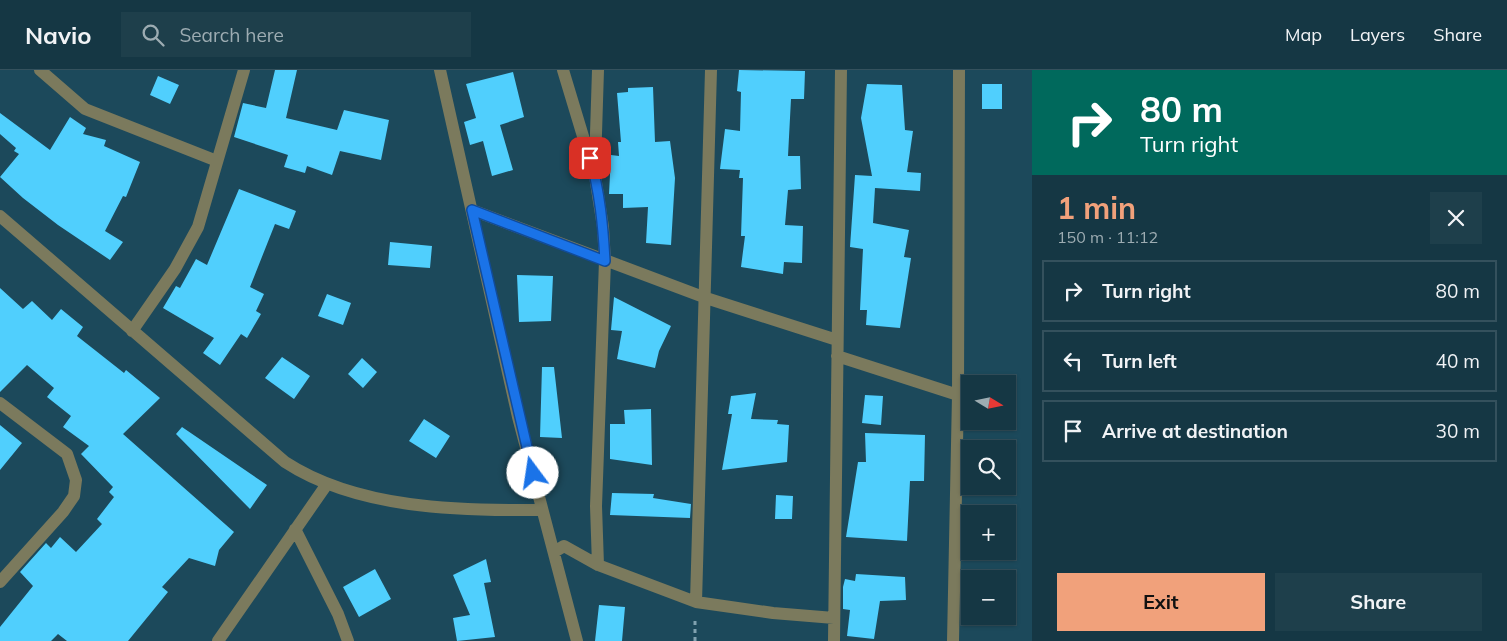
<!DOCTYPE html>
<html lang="en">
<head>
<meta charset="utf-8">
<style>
	:root { --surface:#153744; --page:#1e3f4b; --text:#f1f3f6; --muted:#9dacb2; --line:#34515d; --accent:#f1a17b }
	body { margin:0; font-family:Mulish,sans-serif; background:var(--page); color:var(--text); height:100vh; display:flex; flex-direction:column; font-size:19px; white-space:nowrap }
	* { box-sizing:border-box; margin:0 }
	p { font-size:16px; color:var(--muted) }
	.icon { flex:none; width:28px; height:28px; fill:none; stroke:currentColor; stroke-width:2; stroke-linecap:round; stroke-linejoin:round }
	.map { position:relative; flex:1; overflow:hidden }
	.details { display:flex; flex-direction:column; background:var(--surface); width:475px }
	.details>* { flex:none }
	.banner { background:#00695c; color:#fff; overflow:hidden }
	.needle { width:32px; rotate:100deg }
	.fabs { position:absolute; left:961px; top:305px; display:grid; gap:10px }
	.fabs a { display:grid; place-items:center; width:55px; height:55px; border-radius:0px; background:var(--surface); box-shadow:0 1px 4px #0004,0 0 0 1px var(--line); font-size:25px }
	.pin { position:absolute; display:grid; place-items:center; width:42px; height:42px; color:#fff; margin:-21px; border-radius:10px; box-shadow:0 2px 8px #0006 }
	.me { position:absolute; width:55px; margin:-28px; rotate:346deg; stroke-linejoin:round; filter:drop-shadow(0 0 4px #0008) }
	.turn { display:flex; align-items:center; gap:18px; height:105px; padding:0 25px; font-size:22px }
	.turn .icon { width:65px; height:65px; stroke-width:2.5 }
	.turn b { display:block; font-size:35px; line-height:42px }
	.round { display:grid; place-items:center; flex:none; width:52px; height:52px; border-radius:0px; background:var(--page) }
	.headline { display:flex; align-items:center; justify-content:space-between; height:85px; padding:0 25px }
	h1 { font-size:30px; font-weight:700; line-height:38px; color:var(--accent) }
	.cta { display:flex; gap:10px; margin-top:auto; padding:10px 25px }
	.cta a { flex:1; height:58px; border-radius:0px; background:var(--accent); color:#111; font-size:20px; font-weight:700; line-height:58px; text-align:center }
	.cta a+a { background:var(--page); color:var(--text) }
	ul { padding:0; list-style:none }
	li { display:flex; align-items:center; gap:15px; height:62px; margin:0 10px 8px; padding:0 15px; border:2px solid var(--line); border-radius:0px }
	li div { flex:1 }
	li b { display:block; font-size:19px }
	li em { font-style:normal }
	header { display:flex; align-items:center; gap:30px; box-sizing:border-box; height:70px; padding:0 25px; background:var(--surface); border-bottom:1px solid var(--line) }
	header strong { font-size:24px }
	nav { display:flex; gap:28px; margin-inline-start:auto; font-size:18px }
	.search { width:350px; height:45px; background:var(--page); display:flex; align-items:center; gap:12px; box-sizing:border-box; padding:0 18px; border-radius:0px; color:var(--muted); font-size:19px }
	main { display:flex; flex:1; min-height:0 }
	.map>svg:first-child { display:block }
	.building { fill:#50cffd }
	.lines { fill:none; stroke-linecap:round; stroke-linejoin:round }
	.path { stroke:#80a2b0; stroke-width:3; stroke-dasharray:4 4; stroke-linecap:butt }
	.minor { stroke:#7b7a5d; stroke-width:12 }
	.route-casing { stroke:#114b97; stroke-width:12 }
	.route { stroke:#1a73e8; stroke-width:9 }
</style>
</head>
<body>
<header>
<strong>Navio</strong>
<div class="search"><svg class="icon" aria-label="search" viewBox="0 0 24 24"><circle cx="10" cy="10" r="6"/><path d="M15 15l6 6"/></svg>Search here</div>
<nav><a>Map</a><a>Layers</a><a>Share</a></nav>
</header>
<main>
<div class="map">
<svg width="1032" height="571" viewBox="0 0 1032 571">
	<rect width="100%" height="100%" fill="#1c495b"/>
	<path class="building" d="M275,0H297L286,48L337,60L344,40L389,50L381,90L340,81L332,105L307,96L305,103L284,97L288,85L234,67L243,33L266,38Z
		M739,0L805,1L804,29H791L788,86H800L801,119L788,120L785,155L803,156L802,193L784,192L783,204L741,197L745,166H741L743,108H739L740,100L720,99L725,59L740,61L741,22L737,21Z
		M513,2L524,47L500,55L513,100L492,106L483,71L470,75L464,52L476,48L466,14Z
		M158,6L179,15L170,34L150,25Z
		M867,14L902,15L905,60L913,61L907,102L921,103L920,121L875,118L873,153L909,160L904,187L911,188L900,258L866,255L867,240H860L863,179L850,177L855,105L872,106L861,48Z
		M982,14H1002V39H982Z
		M653,17L655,72L670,71L675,108L671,175L646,173L648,137L623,138V124H609L611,85L619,86L618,72H621L617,23L628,22V18Z
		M0,43L50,80L70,47L86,58L83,64L106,70L104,76L140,92L126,127L123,126L105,161L123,172L110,190L58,155L23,128L0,107L19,84L14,81L16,78L0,64Z
		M239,119L296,141L289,159L275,154L250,217L264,224L256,241L261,244L247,268L241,264L220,295L203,283L214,268L163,238L176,216L180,218L196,189L207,195Z
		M390,172L432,176L430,198L388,195Z
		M517,205L553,206L551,251L519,252Z
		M0,218L23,239L32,231L52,250L61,239L83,257L77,266L124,303L126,300L160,328L123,364L234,462L219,480L215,496L189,488L162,517L168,522L128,571H67L58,564L51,571H0V557L33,516L20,502L46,473L51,478L60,467L76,482L102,454L97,449L114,427L109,422L113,417L81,384L89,376L63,357L71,346L47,327L54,318L27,295L0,322Z
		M327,224L351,233L343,255L318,246Z
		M614,227L671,256L659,281L655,298L617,289L622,261L611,260Z
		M282,287L310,306L294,329L265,308Z
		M362,288L377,302L363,318L348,304Z
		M542,297H554L562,368L540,367Z
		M756,323L751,349L778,350L777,354L789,355L787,392L722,400L732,344H728L731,326Z
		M865,325L883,326L881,355L862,353Z
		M651,339L652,395L610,389V354H625L624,340Z
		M424,349L450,366L436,388L409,371Z
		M0,355L22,373L0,400Z
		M182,357L267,415L250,439L176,364Z
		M865,363L925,365L924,411H910L907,471L846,467L858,392H866Z
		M612,423L654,424L653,428L691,434L690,448L610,445Z
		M776,425L793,426L792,449H775Z
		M486,489L491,512L484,513L495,567L457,571L453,548L470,545L453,505Z
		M375,499L391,529L359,547L343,517Z
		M856,504L905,507L906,530L880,531L874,569L847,566L850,540L843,539V517L845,509L855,511Z
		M599,535L625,537L622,571H595Z"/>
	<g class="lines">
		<path class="path" d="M695,571V549"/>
		<path class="minor" d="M40,0L85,39L217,91
			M440,0L518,347L577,571
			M563,0L595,106L603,157L605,191L596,436L598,495
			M595,95L598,0
			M472,140L706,228L837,270
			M0,146L285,392C357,439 459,441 542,440
			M132,261L175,199L198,157L244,0
			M837,286L958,325
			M0,333L67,384L76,410L74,426L63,442L0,512
			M295,459L338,544L348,571
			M554,482L564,476L598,495L696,532L773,543L834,548
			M696,532L711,0
			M218,571L327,414
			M834,571L841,0
			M953,571L958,325L959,0"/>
	</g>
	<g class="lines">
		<defs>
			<path id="route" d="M533,403L472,140L605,191C603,156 600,122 590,88"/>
		</defs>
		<use href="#route" class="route-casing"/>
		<use href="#route" class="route"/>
	</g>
</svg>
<div class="fabs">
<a><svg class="needle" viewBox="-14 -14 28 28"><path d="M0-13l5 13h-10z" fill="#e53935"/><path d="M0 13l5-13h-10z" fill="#9dacb2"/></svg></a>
<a><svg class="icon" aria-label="search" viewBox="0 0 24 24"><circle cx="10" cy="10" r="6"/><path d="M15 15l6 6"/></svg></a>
<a>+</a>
<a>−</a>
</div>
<div class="pin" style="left:590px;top:88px;background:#d93025"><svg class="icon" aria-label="arrive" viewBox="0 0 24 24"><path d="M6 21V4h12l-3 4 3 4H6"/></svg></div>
<svg class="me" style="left:533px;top:403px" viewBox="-20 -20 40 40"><circle r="19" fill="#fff"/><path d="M0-13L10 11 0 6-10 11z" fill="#1a73e8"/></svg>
</div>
<section class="details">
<div class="banner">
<div class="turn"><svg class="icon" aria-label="right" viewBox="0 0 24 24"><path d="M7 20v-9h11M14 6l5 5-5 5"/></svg><div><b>80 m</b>Turn right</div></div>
</div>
<div class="headline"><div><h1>1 min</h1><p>150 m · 11:12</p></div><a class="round"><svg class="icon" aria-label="close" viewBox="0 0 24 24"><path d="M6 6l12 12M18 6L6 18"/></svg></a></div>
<ul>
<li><svg class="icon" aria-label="right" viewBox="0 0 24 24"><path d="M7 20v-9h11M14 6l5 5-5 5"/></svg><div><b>Turn right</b></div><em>80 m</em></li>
<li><svg class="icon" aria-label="left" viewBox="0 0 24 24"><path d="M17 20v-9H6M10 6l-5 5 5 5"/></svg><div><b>Turn left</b></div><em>40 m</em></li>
<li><svg class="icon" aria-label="arrive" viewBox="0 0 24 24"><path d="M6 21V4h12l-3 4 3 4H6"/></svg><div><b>Arrive at destination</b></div><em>30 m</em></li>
</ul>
<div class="cta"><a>Exit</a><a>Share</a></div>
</section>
</main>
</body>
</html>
